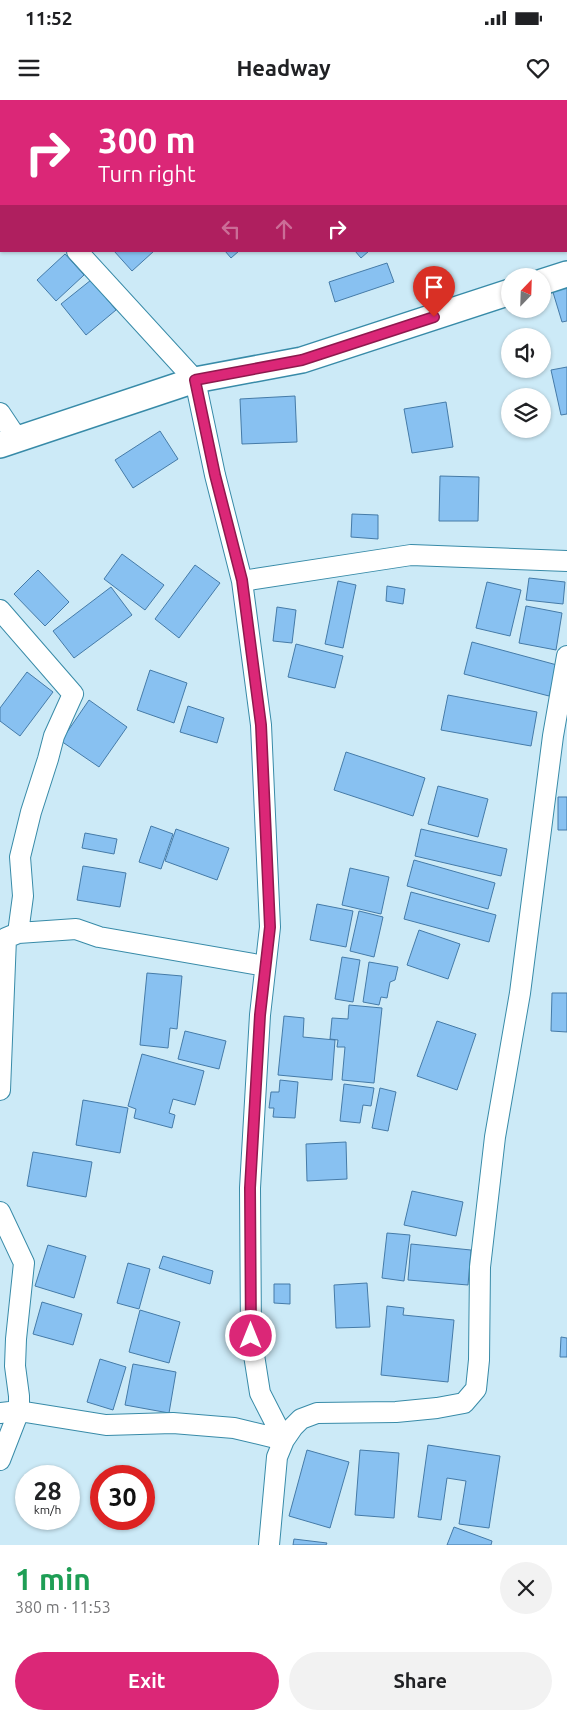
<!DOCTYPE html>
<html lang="en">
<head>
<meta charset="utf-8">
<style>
	:root { --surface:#fff; --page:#f2f2f2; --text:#202124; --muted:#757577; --accent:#db2777 }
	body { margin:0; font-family:Ubuntu,sans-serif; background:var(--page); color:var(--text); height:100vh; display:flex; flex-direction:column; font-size:19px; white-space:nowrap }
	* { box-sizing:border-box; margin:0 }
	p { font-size:16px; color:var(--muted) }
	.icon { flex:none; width:28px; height:28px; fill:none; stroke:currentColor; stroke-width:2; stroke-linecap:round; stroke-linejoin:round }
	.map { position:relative; height:1445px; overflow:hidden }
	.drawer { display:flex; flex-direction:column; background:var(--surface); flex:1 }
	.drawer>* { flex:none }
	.hud { position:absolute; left:0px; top:0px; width:568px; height:152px; box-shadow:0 1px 4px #0004; background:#db2777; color:#fff; overflow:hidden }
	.needle { width:32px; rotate:23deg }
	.buttons { position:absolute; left:501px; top:168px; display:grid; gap:10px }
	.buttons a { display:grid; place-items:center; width:50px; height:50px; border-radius:50%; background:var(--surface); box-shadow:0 1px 4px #0004; font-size:25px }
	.speed { position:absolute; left:15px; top:1365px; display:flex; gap:10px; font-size:25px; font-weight:700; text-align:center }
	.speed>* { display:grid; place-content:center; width:65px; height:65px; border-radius:50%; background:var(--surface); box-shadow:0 1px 4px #0004; line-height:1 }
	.speed small { font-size:12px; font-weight:400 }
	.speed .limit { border:8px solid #d22; background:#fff; color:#111 }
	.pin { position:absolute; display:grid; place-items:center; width:42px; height:42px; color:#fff; margin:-51px -21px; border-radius:50% 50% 50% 0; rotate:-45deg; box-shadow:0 0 5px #0007 }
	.pin .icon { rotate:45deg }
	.me { position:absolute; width:55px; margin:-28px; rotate:0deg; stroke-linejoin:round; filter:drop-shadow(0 0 4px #0008) }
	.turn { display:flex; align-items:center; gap:18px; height:105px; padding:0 15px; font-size:22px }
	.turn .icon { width:65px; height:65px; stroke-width:2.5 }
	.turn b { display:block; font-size:35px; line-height:42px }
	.lanes { display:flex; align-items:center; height:48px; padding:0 15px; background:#0003; justify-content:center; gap:25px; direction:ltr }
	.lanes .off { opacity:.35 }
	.round { display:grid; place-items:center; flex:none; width:52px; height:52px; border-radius:26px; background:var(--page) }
	.summary { display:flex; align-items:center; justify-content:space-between; height:85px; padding:0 15px }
	h1 { font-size:30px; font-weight:700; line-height:38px; color:#1e9e55 }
	.action { display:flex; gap:10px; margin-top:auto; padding:10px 15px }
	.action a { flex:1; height:58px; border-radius:30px; background:var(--accent); color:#fff; font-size:20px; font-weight:700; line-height:58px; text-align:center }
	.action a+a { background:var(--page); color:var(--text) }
	.status { display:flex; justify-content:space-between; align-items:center; height:35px; padding:0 25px; background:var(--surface); direction:ltr }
	.status svg { height:14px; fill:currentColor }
	header { display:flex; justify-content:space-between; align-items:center; height:65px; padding:0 15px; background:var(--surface); font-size:22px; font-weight:700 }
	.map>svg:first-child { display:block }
	.building { fill:#88c1f1; stroke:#457ba8 }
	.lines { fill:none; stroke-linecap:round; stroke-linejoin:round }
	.minor-casing { stroke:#388ba8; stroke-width:22 }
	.tertiary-casing { stroke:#388ba8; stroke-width:28 }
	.minor { stroke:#fff; stroke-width:20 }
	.tertiary { stroke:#fff; stroke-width:25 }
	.route-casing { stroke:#8e194d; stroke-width:12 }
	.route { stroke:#db2777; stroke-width:9 }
</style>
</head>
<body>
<div class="status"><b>11:52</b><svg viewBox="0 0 49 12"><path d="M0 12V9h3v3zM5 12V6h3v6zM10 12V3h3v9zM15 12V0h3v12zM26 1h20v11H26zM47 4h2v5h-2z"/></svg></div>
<header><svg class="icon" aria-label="menu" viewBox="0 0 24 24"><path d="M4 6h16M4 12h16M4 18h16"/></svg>Headway<svg class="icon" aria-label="heart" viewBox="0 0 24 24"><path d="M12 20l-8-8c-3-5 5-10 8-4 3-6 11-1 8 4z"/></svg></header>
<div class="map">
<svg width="567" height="1445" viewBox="0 0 567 1445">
	<rect width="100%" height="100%" fill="#cceaf7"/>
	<path class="building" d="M180,0H198L200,1H179Z
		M302,0H359L358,1H301Z
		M114,151H154L132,171Z
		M225,151H239L231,158Z
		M355,151H369L361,158Z
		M65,154L84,175L56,201L37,180Z
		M387,163L394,182L335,202L329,182Z
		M91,180L116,210L86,235L61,204Z
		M567,184V221L562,222L552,189Z
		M567,267V314L561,315L551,270Z
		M295,296L297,342L242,344L240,299Z
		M446,302L453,347L412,353L404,309Z
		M160,331L178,359L133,388L115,360Z
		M440,376L479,377L478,421H439Z
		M352,414L378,415V439L351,437Z
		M122,454L164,485L145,510L104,479Z
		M195,465L220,483L179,538L155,519Z
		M38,470L69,502L45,526L14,494Z
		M529,478L565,482L563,504L526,500Z
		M338,481L356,485L343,548L325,544Z
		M487,482L521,490L510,536L476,528Z
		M387,486L405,489L403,504L386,501Z
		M111,487L132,515L74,558L53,531Z
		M526,506L562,513L556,550L519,543Z
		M277,507L296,510L292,543L273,541Z
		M472,542L557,565L549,596L464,574Z
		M296,544L343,556L335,588L288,577Z
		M150,570L187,583L174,623L137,610Z
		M27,572L53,592L20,636L0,621V608Z
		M448,595L537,612L531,646L441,630Z
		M89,600L127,627L99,667L61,641Z
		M188,606L224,618L217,643L180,632Z
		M346,652L425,678L413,716L334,690Z
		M438,686L488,699L478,737L428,724Z
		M558,697H567V730H558Z
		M151,726L173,734L161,769L139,762Z
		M176,729L229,748L217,780L165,761Z
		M421,729L507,749L501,776L415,756Z
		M85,733L117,739L114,754L82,748Z
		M414,760L495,783L488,809L407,786Z
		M83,766L126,773L120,807L77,800Z
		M350,768L389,777L381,814L342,805Z
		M411,792L496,815L489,842L404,819Z
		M317,804L353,811L346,847L310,840Z
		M359,811L383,817L374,857L350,851Z
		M419,830L460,844L448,879L407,865Z
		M342,857L360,860L353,902L335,899Z
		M369,862L398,867L395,880L390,882L387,898L381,897L379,905L363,902Z
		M147,873L182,876L177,929L170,928L168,948L140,945Z
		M552,893H567V932L551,931Z
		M349,905L382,908L374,983L342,980L345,947H337L338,940L330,939L332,918L348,919Z
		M284,916L304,918L303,937L335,940L332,980L278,975Z
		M437,921L476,934L457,990L417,976Z
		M185,931L226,941L219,969L178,959Z
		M142,954L204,971L195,1005L173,999L169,1013L175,1015L172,1028L134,1018L136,1009L128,1006Z
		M280,980L298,982L295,1018L273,1017L274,1008H269L271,992H279Z
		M344,984L374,988L371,1006L363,1005L360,1023L340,1021Z
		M380,988L396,992L388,1031L372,1028Z
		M83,1000L128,1008L120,1053L76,1045Z
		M346,1042L347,1079L307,1081L306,1044Z
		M33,1052L92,1062L86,1097L27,1086Z
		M412,1091L463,1102L456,1136L404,1125Z
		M387,1133L410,1135L404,1181L382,1178Z
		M411,1144L471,1150L468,1185L408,1180Z
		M48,1145L86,1156L74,1198L35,1186Z
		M163,1156L213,1171L210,1184L159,1168Z
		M128,1163L150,1169L139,1209L117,1203Z
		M367,1183L370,1227L336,1228L334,1185Z
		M274,1184H290V1204L274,1203Z
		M42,1202L82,1214L73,1245L33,1234Z
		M387,1206L404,1208L403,1215L454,1220L448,1282L381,1275Z
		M140,1210L180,1222L169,1263L129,1252Z
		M561,1237L567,1238V1257H560Z
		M100,1259L126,1267L113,1310L87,1302Z
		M133,1264L176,1272L169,1313L125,1305Z
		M428,1345L500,1356L489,1428L459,1424L466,1381L447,1378L441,1420L418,1417Z
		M307,1350L349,1362L330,1428L289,1416Z
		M360,1350L399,1353L394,1418L355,1415Z
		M454,1427L492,1441L491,1445H447Z
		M294,1439L327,1443L326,1445H293Z"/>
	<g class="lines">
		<defs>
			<path id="minor" d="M100,1L102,0
				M0,69L1,70
				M77,151L195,280L215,375L242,481L261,625L270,827L260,915L250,1088L251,1236L260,1293L284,1340
				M0,313L18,340
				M242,481L411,455L567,461
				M0,510L73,594L54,636L48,659L31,712L20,757L23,796L18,833
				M0,990L6,838L18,833L76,829L99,837L265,866
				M0,1112L24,1163L16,1239L15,1266L19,1296V1311L0,1360
				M0,1313L19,1311L106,1325L173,1323L234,1328L284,1340
				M269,1445L277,1357L284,1340L293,1327L301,1319L317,1313L396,1312L437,1308L464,1303L476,1289L479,1260L480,1167L495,1037L520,893L553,636L567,556"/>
			<path id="tertiary" d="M542,182L567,174
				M0,345L195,280L302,260L510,192"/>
		</defs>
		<use href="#minor" class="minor-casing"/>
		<use href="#tertiary" class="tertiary-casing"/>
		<use href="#minor" class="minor"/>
		<use href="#tertiary" class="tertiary"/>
	</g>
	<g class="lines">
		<defs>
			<path id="route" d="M251,1236L250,1088L260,915L270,827L261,625L242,480L215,375L195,280L302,260L434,217"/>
		</defs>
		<use href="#route" class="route-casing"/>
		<use href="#route" class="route"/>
	</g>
</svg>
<div class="buttons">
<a><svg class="needle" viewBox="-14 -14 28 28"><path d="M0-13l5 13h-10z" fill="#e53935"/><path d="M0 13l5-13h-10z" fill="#757577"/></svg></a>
<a><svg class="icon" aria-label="sound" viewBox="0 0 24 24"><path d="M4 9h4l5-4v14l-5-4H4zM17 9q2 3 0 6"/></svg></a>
<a><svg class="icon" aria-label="layers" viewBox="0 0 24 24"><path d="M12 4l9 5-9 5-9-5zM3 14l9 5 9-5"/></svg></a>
</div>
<div class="speed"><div>28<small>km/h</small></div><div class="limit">30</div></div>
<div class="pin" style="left:434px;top:217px;background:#d93025"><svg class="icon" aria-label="arrive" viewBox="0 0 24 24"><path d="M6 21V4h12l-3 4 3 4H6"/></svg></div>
<svg class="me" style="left:251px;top:1236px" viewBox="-20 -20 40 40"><circle r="17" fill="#db2777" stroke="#fff" stroke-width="3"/><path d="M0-11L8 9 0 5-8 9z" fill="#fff"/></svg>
<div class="hud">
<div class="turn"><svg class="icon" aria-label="right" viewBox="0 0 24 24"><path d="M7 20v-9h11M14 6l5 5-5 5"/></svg><div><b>300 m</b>Turn right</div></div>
<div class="lanes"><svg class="icon off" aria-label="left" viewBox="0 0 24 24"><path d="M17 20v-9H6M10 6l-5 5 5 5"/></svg><svg class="icon off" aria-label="ahead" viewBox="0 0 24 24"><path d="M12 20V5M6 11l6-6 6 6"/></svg><svg class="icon" aria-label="right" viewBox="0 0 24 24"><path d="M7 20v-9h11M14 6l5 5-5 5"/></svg></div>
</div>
</div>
<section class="drawer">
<div class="summary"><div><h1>1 min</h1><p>380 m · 11:53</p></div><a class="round"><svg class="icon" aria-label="close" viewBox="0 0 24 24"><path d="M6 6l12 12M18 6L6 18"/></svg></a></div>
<div class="action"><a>Exit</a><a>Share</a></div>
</section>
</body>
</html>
